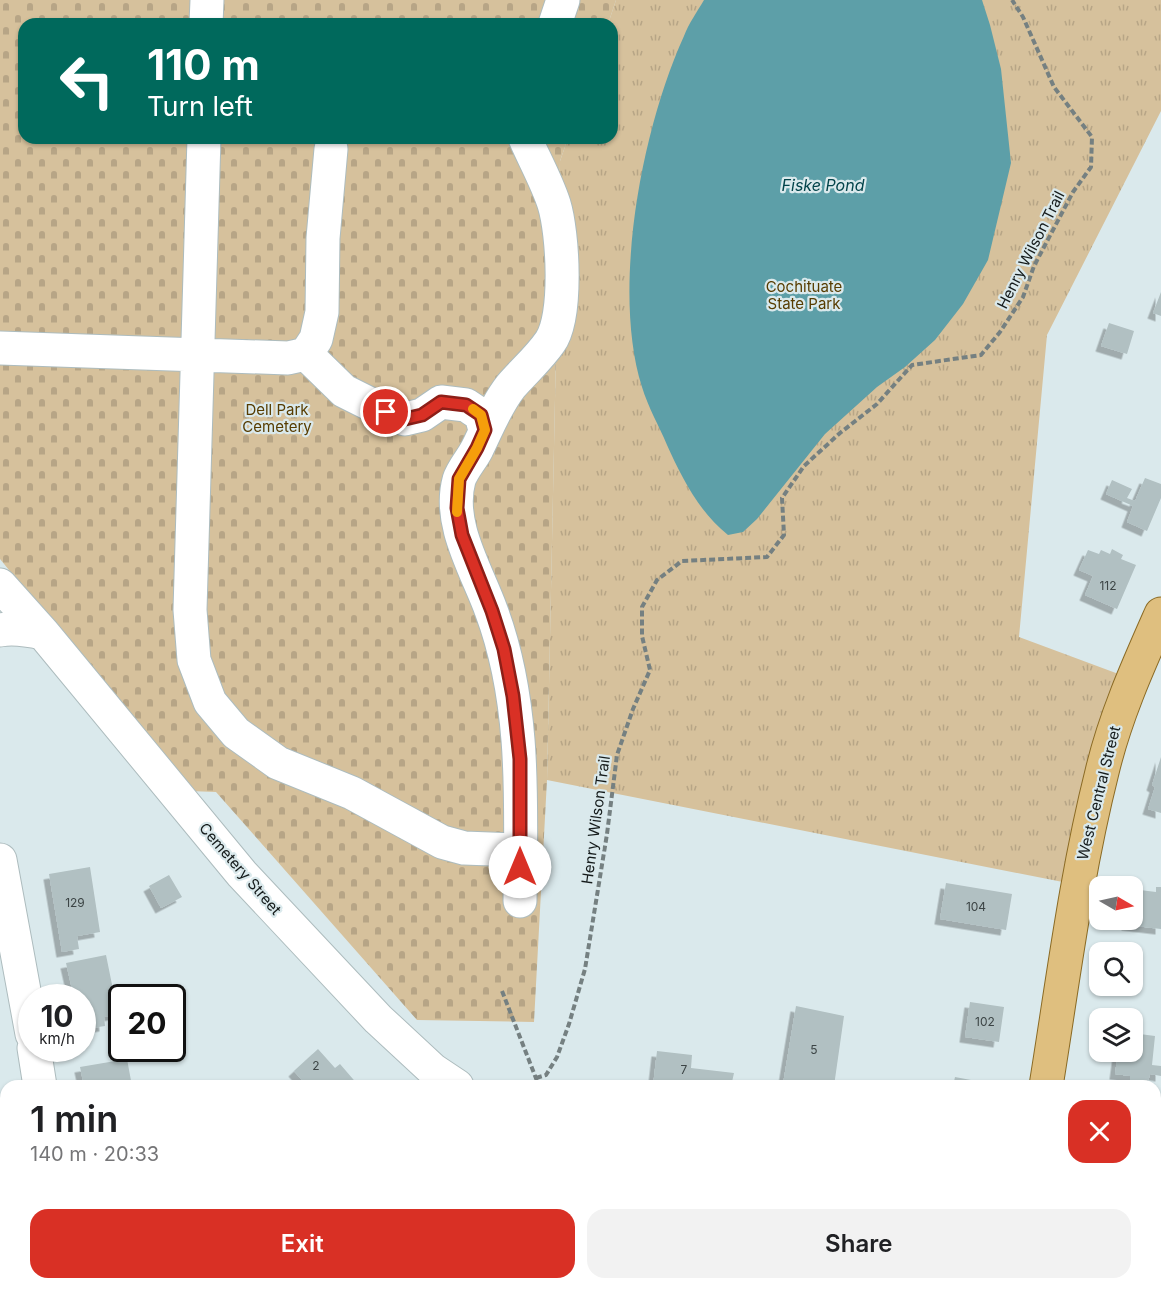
<!DOCTYPE html>
<html lang="en">
<head>
<meta charset="utf-8">
<style>
	:root { --surface:#fff; --page:#f2f2f2; --text:#202124; --muted:#757577; --accent:#d93025 }
	body { margin:0; font-family:Inter,sans-serif; background:var(--page); color:var(--text); height:100vh; display:flex; flex-direction:column; font-size:22px; white-space:nowrap }
	* { box-sizing:border-box; margin:0 }
	p { font-size:20px; color:var(--muted) }
	.icon { flex:none; width:33px; height:33px; fill:none; stroke:currentColor; stroke-width:2; stroke-linecap:round; stroke-linejoin:round }
	.map { position:relative; flex:1; overflow:hidden }
	.drawer { position:absolute; left:0px; top:1080px; width:1161px; height:210px; display:flex; flex-direction:column; background:var(--surface); border-radius:18px 18px 0 0; box-shadow:0 2px 4px #0004 }
	.drawer>* { flex:none }
	.top-card { position:absolute; left:18px; top:18px; width:600px; height:126px; border-radius:18px; box-shadow:0 2px 4px #0004; background:#00695c; color:#fff; overflow:hidden }
	.needle { width:39px; rotate:99deg }
	.fabs { position:absolute; left:1089px; top:876px; display:grid; gap:12px }
	.fabs a { display:grid; place-items:center; width:54px; height:54px; border-radius:12px; background:var(--surface); box-shadow:0 2px 4px #0004; font-size:30px }
	.speed { position:absolute; left:18px; top:984px; display:flex; gap:12px; font-size:30px; font-weight:700; text-align:center }
	.speed>* { display:grid; place-content:center; width:78px; height:78px; border-radius:50%; background:var(--surface); box-shadow:0 2px 4px #0004; line-height:1 }
	.speed small { font-size:15px; font-weight:400 }
	.speed .limit { border:3px solid #111; border-radius:9px; background:#fff; color:#111 }
	.pin { position:absolute; display:grid; place-items:center; width:51px; height:51px; color:#fff; margin:-26px; border:3px solid #fff; border-radius:50%; box-shadow:0 2px 6px #0007 }
	.me { position:absolute; width:66px; margin:-33px; rotate:0deg; stroke-linejoin:round; filter:drop-shadow(0 0 4px #0008) }
	.turn { display:flex; align-items:center; gap:21px; height:126px; padding:0 30px; font-size:27px }
	.turn .icon { width:78px; height:78px; stroke-width:2.5 }
	.turn b { display:block; font-size:42px; line-height:51px }
	.round { display:grid; place-items:center; flex:none; width:63px; height:63px; border-radius:18px; background:var(--page) }
	.summary { display:flex; align-items:center; justify-content:space-between; height:102px; padding:0 30px }
	h1 { font-size:36px; font-weight:600; line-height:45px }
	.button { display:flex; gap:12px; margin-top:auto; padding:12px 30px }
	.button a { flex:1; height:69px; border-radius:18px; background:var(--accent); color:#fff; font-size:24px; font-weight:600; line-height:69px; text-align:center }
	.button a+a { background:var(--page); color:var(--text) }
	.map>svg:first-child { display:block }
	.grass { fill:url(#grass-tufts) }
	.cemetery { fill:url(#cemetery-stones) }
	.water { fill:#5d9fa8 }
	.building { fill:#b1c0c2; filter:url(#shadow) }
	.lines { fill:none; stroke-linecap:round; stroke-linejoin:round }
	.minor-casing { stroke:#adbcbe; stroke-width:35 }
	.major-casing { stroke:#8a6a24; stroke-width:35 }
	.path { stroke:#758081; stroke-width:4; stroke-dasharray:6 3; stroke-linecap:butt }
	.minor { stroke:#fff; stroke-width:33 }
	.major { stroke:#dfbf7f; stroke-width:33 }
	.route-casing { stroke:#8d1f18; stroke-width:15 }
	.route { stroke:#d93025; stroke-width:10 }
	.slow { stroke:#f59e0b; stroke-width:10 }
	.labels { text-anchor:middle; stroke-width:4.5; stroke-linejoin:round; paint-order:stroke }
	.number-label { font-size:12px; fill:#3c4445 }
	.street-label { font-size:15px; fill:#151b1b; stroke:#dae9ec }
	.park-label { font-size:15px; fill:#573c00; stroke:#dae9ec }
	.water-label { font-size:16px; font-style:italic; fill:#03444b; stroke:#dae9ec }
</style>
</head>
<body>
<div class="map">
<svg width="1161" height="1290" viewBox="0 0 1161 1290">
	<defs>
		<pattern id="grass-tufts" width="24" height="20" patternUnits="userSpaceOnUse" patternTransform="scale(1.5)"><rect width="24" height="20" fill="#d6c19c"/><path d="M3 7l-1-3M5 7V3M7 7l1-3M15 17l-1-3M17 17v-4M19 17l1-3" fill="none" stroke="#b7a586"/></pattern>
		<pattern id="cemetery-stones" width="16" height="16" patternUnits="userSpaceOnUse" patternTransform="scale(1.5)"><rect width="16" height="16" fill="#d6c19c"/><path d="M2 7V4a2 2 0 0 1 4 0v3zM10 15v-3a2 2 0 0 1 4 0v3z" fill="#b7a586"/></pattern>
		<filter id="shadow"><feDropShadow dx="-5.5" dy="5.5" stdDeviation="0" flood-color="#0004"/></filter>
	</defs>
	<rect width="100%" height="100%" fill="#dae9ec"/>
	<path class="grass" d="M616,0H1161V111L1047,335L1019,637L1132,679L1078,885L547,780L560,161L568,138H612V24H608Z"/>
	<path class="cemetery" d="M0,0H616L608,24H24V138H568L560,161L547,780L534,1022L417,1020L216,792L189,791L0,559Z"/>
	<path class="water" d="M704,0H982L990,25L1001,69L1011,163L988,260L963,304L935,340L905,367L877,387L825,434L757,519L743,532L728,535C699,512 682,478 667,445C659,426 648,407 642,387C611,289 642,128 684,36C689,23 697,12 704,0Z"/>
	<path class="building" d="M1161,292V316L1153,313Z
		M1109,323L1134,331L1127,354L1101,346Z
		M1145,478L1161,484V498L1147,531L1127,522L1133,506L1106,494L1112,480L1132,489L1127,498L1135,501Z
		M1112,549L1123,555L1121,559L1136,565L1117,609L1085,595L1093,576L1079,570L1088,550L1099,554L1101,550L1110,554Z
		M1161,757V813L1148,809L1155,787L1152,785Z
		M90,867L100,932L77,936L79,949L62,952L49,874Z
		M169,875L182,897L161,908L149,886Z
		M946,883L1012,894L1006,930L940,919Z
		M1156,887H1161V929L1127,925V920H1132V889L1156,892Z
		M106,955L118,1014L104,1017L105,1026L92,1028L90,1020L82,1022V998H74L66,963Z
		M970,1002L1004,1007L999,1042L965,1037Z
		M796,1006L844,1016L834,1086L783,1084Z
		M1132,1033L1155,1036L1152,1065L1161,1066V1076L1150,1074L1148,1082L1130,1080V1076L1115,1074L1118,1052H1132Z
		M318,1049L335,1068L340,1064L359,1086H307L294,1071Z
		M657,1051L692,1055L691,1068L734,1073L732,1082L738,1083L737,1086H653Z
		M127,1059L132,1086H84L80,1067Z
		M955,1077L987,1083L986,1086H953Z
		M1155,1107H1161V1143L1158,1178L1155,1177Z
		M6,1251V1283L0,1284V1252Z
		M120,1284H152V1290H121Z
		M593,1284H644V1290H593Z"/>
	<g class="lines">
		<defs>
			<path id="minor" d="M206,24L207,0
				M555,24L563,0
				M204,138L190,610L194,660L210,702L236,733L278,763L352,793L442,842L464,848L520,850
				M0,348L288,358L306,354L316,339L322,312L323,238L331,149
				M306,354L344,391L386,412L405,419L422,415L441,402L466,405L481,415L485,430
				M0,585L43,633L242,874L378,1019L433,1070L457,1086
				M0,630C14,627 29,630 43,633
				M0,860L32,1034
				M520,901C521,804 526,703 491,610C477,571 447,524 459,480C462,470 472,459 477,449C488,427 496,405 511,386C524,371 539,358 550,342C568,317 563,233 554,204C547,182 534,159 525,138
				M34,1048L40,1086
				M69,1284V1290
				M684,1290V1284"/>
			<path id="major" d="M1046,1086C1063,981 1076,875 1102,772C1115,717 1138,666 1161,614
				M1021,1290L1022,1284"/>
		</defs>
		<use href="#minor" class="minor-casing"/>
		<use href="#major" class="major-casing"/>
		<path class="path" d="M502,991L539,1086
			M536,1078L546,1075L557,1057L569,1024L585,969L607,834L617,755L633,709L650,670L642,636V607L657,580L682,561L767,557L784,535L782,498L804,466L840,433L877,404L912,365L981,355L1000,332L1023,297L1034,266L1073,192L1091,167L1092,137L1054,87L1023,17L1012,0"/>
		<use href="#minor" class="minor"/>
		<use href="#major" class="major"/>
	</g>
	<g class="lines">
		<defs>
			<path id="route" d="M386,412L405,419L422,415L441,402L466,405L481,415L485,430L477,448L459,479L457,508L462,535L492,611L504,649L513,696L520,759V867"/>
		</defs>
		<use href="#route" class="route-casing"/>
		<use href="#route" class="route"/>
		<path class="slow" d="M457,512L459,479L477,448L485,430L481,415L473,409"/>
	</g>
	<g class="labels">
		<g class="number-label">
			<text x="1108" y="590">112</text>
			<text x="75" y="907">129</text>
			<text x="976" y="911">104</text>
			<text x="985" y="1026">102</text>
			<text x="814" y="1054">5</text>
			<text x="316" y="1070">2</text>
			<text x="684" y="1074">7</text>
		</g>
		<g class="street-label">
			<text transform="translate(1031 250) rotate(-63)" y="5">Henry Wilson Trail</text>
			<text transform="translate(1099 793) rotate(-76)" y="5">West Central Street</text>
			<text transform="translate(596 820) rotate(-82)" y="5">Henry Wilson Trail</text>
			<text transform="translate(240 869) rotate(49)" y="5">Cemetery Street</text>
		</g>
		<g class="park-label">
			<text x="804" y="292">Cochituate<tspan x="804" dy="17">State Park</tspan></text>
			<text x="277" y="415">Dell Park<tspan x="277" dy="17">Cemetery</tspan></text>
		</g>
		<g class="water-label">
			<text x="823" y="191">Fiske Pond</text>
		</g>
	</g>
</svg>
<div class="fabs">
<a><svg class="needle" viewBox="-14 -14 28 28"><path d="M0-13l5 13h-10z" fill="#e53935"/><path d="M0 13l5-13h-10z" fill="#757577"/></svg></a>
<a><svg class="icon" aria-label="search" viewBox="0 0 24 24"><circle cx="10" cy="10" r="6"/><path d="M15 15l6 6"/></svg></a>
<a><svg class="icon" aria-label="layers" viewBox="0 0 24 24"><path d="M12 4l9 5-9 5-9-5zM3 14l9 5 9-5"/></svg></a>
</div>
<div class="speed"><div>10<small>km/h</small></div><div class="limit">20</div></div>
<div class="pin" style="left:386px;top:412px;background:#d93025"><svg class="icon" aria-label="arrive" viewBox="0 0 24 24"><path d="M6 21V4h12l-3 4 3 4H6"/></svg></div>
<svg class="me" style="left:520px;top:867px" viewBox="-20 -20 40 40"><circle r="19" fill="#fff"/><path d="M0-13L10 11 0 6-10 11z" fill="#d93025"/></svg>
<div class="top-card">
<div class="turn"><svg class="icon" aria-label="left" viewBox="0 0 24 24"><path d="M17 20v-9H6M10 6l-5 5 5 5"/></svg><div><b>110 m</b>Turn left</div></div>
</div>
<section class="drawer">
<div class="summary"><div><h1>1 min</h1><p>140 m · 20:33</p></div><a class="round" style="background:#d93025;color:#fff"><svg class="icon" aria-label="close" viewBox="0 0 24 24"><path d="M6 6l12 12M18 6L6 18"/></svg></a></div>
<div class="button"><a>Exit</a><a>Share</a></div>
</section>
</div>
</body>
</html>
